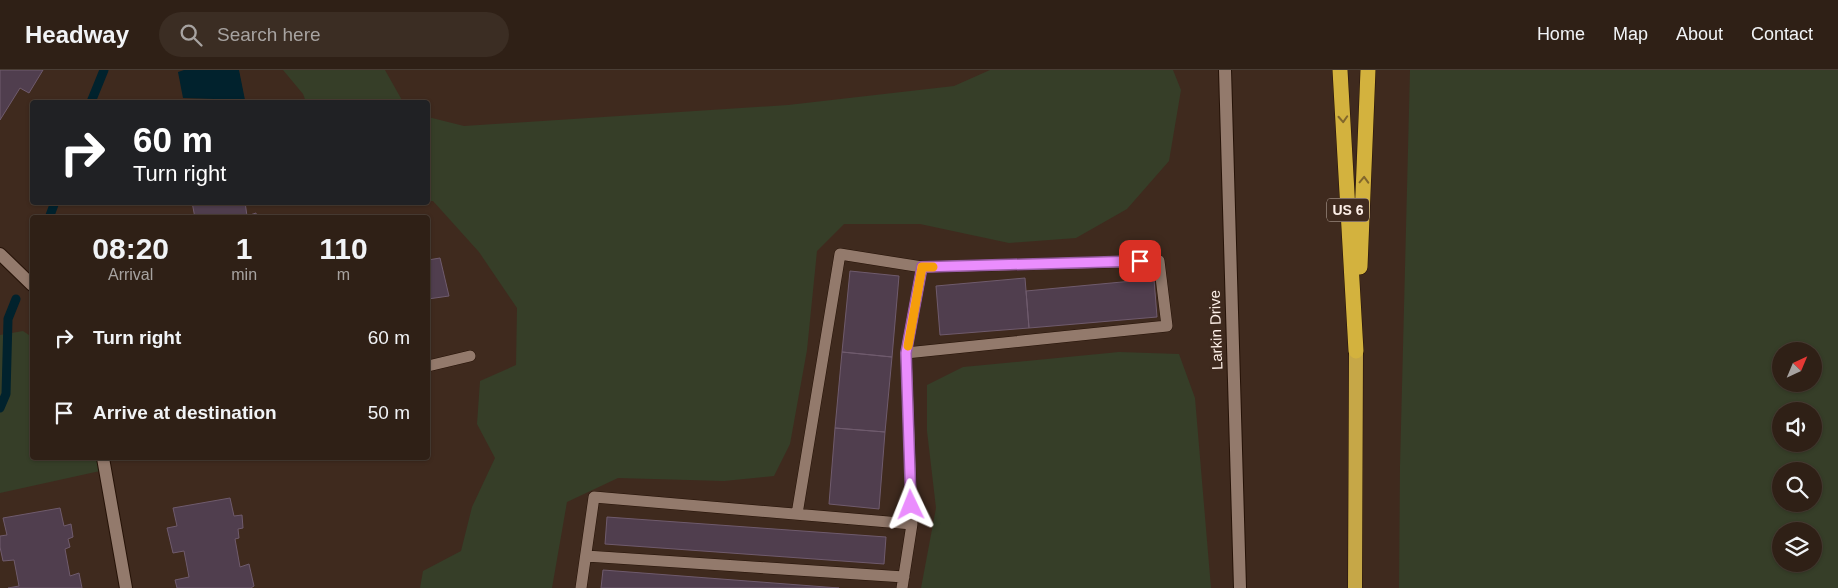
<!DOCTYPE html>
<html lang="en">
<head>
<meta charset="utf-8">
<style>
	:root { --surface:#2f2016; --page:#3b2d23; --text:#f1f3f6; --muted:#a7a3a1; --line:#4a3e35 }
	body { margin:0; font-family:Helvetica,sans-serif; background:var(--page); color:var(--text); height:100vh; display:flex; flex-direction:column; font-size:19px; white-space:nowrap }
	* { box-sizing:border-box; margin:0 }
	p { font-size:16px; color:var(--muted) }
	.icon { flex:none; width:28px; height:28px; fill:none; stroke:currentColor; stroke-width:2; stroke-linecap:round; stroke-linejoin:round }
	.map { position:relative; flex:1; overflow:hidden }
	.sheet { position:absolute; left:30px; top:145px; width:400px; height:245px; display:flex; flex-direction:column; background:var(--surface); border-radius:5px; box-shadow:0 1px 4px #0004,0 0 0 1px var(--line) }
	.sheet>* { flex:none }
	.hud { position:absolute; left:30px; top:30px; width:400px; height:105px; border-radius:5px; box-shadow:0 1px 4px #0004,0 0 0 1px var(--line); background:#202124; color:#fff; overflow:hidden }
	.needle { width:32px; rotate:44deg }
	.fabs { position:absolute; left:1772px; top:272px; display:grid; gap:10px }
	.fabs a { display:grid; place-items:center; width:50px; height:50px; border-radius:50%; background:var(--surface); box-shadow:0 1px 4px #0004,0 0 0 1px var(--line); font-size:25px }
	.pin { position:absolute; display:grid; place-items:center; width:42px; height:42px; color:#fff; margin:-21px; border-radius:10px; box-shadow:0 2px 8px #0006 }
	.me { position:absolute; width:55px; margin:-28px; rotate:358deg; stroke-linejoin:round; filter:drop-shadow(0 0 4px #0008) }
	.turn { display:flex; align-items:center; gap:18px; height:105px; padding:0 20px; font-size:22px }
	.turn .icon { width:65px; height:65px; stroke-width:2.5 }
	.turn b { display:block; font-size:35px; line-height:42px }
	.eta { display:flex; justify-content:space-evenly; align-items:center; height:85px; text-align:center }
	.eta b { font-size:30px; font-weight:600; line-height:35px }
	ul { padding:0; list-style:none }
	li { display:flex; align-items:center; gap:15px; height:75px; padding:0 20px }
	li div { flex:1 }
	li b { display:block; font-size:19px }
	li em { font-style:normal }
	header { display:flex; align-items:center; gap:30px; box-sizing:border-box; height:70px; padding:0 25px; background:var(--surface); border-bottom:1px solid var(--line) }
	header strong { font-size:24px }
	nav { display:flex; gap:28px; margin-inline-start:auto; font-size:18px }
	.search { width:350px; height:45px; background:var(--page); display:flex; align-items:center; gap:12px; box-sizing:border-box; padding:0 18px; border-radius:28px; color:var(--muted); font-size:19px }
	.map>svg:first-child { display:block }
	.green { fill:#363e28; fill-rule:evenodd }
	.water { fill:#01222d }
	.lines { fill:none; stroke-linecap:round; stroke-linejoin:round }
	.stream { stroke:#01222d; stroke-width:9 }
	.building { fill:#503e4e; stroke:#6f5b6d }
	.service-casing { stroke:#251207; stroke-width:12 }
	.minor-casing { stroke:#251207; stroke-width:14 }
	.tertiary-casing { stroke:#251207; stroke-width:14 }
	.trunk-casing { stroke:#251207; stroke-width:15 }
	.motorway-casing { stroke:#251207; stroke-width:16 }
	.service { stroke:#937a6c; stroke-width:11 }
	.minor { stroke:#937a6c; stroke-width:12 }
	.tertiary { stroke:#937a6c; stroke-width:12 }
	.trunk { stroke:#c6a747; stroke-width:14 }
	.motorway { stroke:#d3b23e; stroke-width:15 }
	.oneway { stroke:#82672c }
	.route-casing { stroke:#985ca4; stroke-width:12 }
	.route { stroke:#ea8dfd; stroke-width:9 }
	.slow { stroke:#f59e0b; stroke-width:9 }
	.labels { text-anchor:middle; stroke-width:5; stroke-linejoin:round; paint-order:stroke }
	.shield { fill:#3f2a1e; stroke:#c5b5ab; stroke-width:1 }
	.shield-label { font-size:14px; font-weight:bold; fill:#fef0e8 }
	.street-label { font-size:15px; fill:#fef0e8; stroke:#3f2a1e }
</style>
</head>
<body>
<header>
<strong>Headway</strong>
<div class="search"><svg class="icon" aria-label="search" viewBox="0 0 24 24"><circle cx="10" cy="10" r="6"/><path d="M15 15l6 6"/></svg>Search here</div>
<nav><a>Home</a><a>Map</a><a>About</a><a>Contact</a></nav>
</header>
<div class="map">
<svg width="1838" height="518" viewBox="0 0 1838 518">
	<rect width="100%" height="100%" fill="#3f2a1e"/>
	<path class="green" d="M283,0H385L403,32H306L303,24Z
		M990,0H1173L1181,20L1169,91L1127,139L1076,168L1009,173L920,154H844L817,181L807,280L790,374L774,406L724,411L618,408L567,432L552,518H420L423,501L461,481L472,437L495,388L477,354L480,311L516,295L517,238L479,182L433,131H428V47L464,56L788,35L954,16Z
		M1410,0H1838V518H1399L1400,396ZM1781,281H1814V314H1781ZM1781,341H1814V374H1781ZM1781,401H1814V434H1781ZM1781,461H1814V494H1781Z
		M23,261L32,267V388H96L100,401L0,423V265Z
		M1119,282L1179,284L1195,328L1211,518H921L936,438L927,361V315L963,297Z"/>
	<path class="water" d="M184,0H239L245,30L183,28L178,2Z"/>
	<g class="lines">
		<path class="stream" d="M91,32L104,0
			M49,148L55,132
			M0,338L6,324L8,249L16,229"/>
	</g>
	<path class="building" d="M0,0H43L29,23L20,18L0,50Z
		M192,132H245L247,146L256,143L257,148H195Z
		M440,188L449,226L428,229V190Z
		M850,201L899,206L892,287L842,282Z
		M1025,208L1029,258L940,265L936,216Z
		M1154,209L1157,247L1029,258L1026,221Z
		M842,282L892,287L885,362L835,358Z
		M835,358L885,362L879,439L829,434Z
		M230,428L234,446L242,445L243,458L238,459L239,468L235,469L240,497L249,494L254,516L251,518H177L175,510L189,507L184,481L173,483L167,458L177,456L173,438Z
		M60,438L64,456L71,454L73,467L68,469L70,477L65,479L70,506L79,503L82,518H8L19,516L14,490L3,491L0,477V466L7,465L3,448Z
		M607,447L886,467L884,494L605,474Z
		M603,500L839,518H601Z"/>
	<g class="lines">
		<defs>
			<path id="service" d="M906,283L1167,256L1159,191L922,197
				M428,296L470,286
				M797,444L840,184L922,197L906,283L912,454
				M586,486L904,507
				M581,518L594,427L912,454L902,518"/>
			<path id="minor" d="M0,184L32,215
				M103,388L126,518"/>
			<path id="tertiary" d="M1225,0L1240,518"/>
			<path id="trunk" d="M1355,518L1356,281"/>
			<path id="motorway" d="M1340,0L1356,281
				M1360,197L1368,0"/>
		</defs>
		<use href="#service" class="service-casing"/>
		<use href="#minor" class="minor-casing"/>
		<use href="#tertiary" class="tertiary-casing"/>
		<use href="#trunk" class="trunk-casing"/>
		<use href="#motorway" class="motorway-casing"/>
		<use href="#service" class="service"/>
		<use href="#minor" class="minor"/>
		<use href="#tertiary" class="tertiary"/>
		<use href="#trunk" class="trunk"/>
		<use href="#motorway" class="motorway"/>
	</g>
	<defs><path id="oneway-chevron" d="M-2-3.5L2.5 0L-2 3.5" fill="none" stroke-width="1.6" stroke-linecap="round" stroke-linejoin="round" transform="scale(1.25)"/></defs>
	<g class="oneway">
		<use href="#oneway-chevron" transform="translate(1343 49) rotate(87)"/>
		<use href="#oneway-chevron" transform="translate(1364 110) rotate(-88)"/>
	</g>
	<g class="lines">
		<defs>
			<path id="route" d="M911,435L906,283L922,197L1140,191"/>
		</defs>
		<use href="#route" class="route-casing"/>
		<use href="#route" class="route"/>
		<path class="slow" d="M908,276L922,197H933"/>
	</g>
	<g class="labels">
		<rect class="shield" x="1327" y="128.5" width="42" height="23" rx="4"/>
		<g class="shield-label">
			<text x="1348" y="145">US 6</text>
		</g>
		<g class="street-label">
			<text transform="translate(1216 260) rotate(-92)" y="5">Larkin Drive</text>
		</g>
	</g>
</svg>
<div class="fabs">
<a><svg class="needle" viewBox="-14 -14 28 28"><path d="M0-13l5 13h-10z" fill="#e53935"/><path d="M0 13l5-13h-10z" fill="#a7a3a1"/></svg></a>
<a><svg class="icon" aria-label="sound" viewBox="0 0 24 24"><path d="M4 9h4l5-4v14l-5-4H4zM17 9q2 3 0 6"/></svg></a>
<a><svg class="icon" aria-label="search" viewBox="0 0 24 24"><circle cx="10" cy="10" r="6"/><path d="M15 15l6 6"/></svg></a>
<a><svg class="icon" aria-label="layers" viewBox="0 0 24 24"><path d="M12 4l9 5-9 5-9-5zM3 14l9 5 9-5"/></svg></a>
</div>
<div class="pin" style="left:1140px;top:191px;background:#d93025"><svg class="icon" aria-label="arrive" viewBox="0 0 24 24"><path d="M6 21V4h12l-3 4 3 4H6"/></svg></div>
<svg class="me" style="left:911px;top:435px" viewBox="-20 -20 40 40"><path d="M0-17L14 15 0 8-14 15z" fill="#ea8dfd" stroke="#fff" stroke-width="4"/></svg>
<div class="hud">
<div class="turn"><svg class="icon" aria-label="right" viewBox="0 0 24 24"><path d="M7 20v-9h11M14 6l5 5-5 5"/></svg><div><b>60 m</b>Turn right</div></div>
</div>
<section class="sheet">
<div class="eta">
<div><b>08:20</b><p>Arrival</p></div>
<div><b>1</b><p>min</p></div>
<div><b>110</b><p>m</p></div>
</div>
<ul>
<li><svg class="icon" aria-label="right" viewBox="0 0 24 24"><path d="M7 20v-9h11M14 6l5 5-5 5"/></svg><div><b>Turn right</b></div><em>60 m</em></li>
<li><svg class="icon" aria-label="arrive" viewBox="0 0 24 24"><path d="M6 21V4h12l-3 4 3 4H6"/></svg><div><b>Arrive at destination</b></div><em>50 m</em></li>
</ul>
</section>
</div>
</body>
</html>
